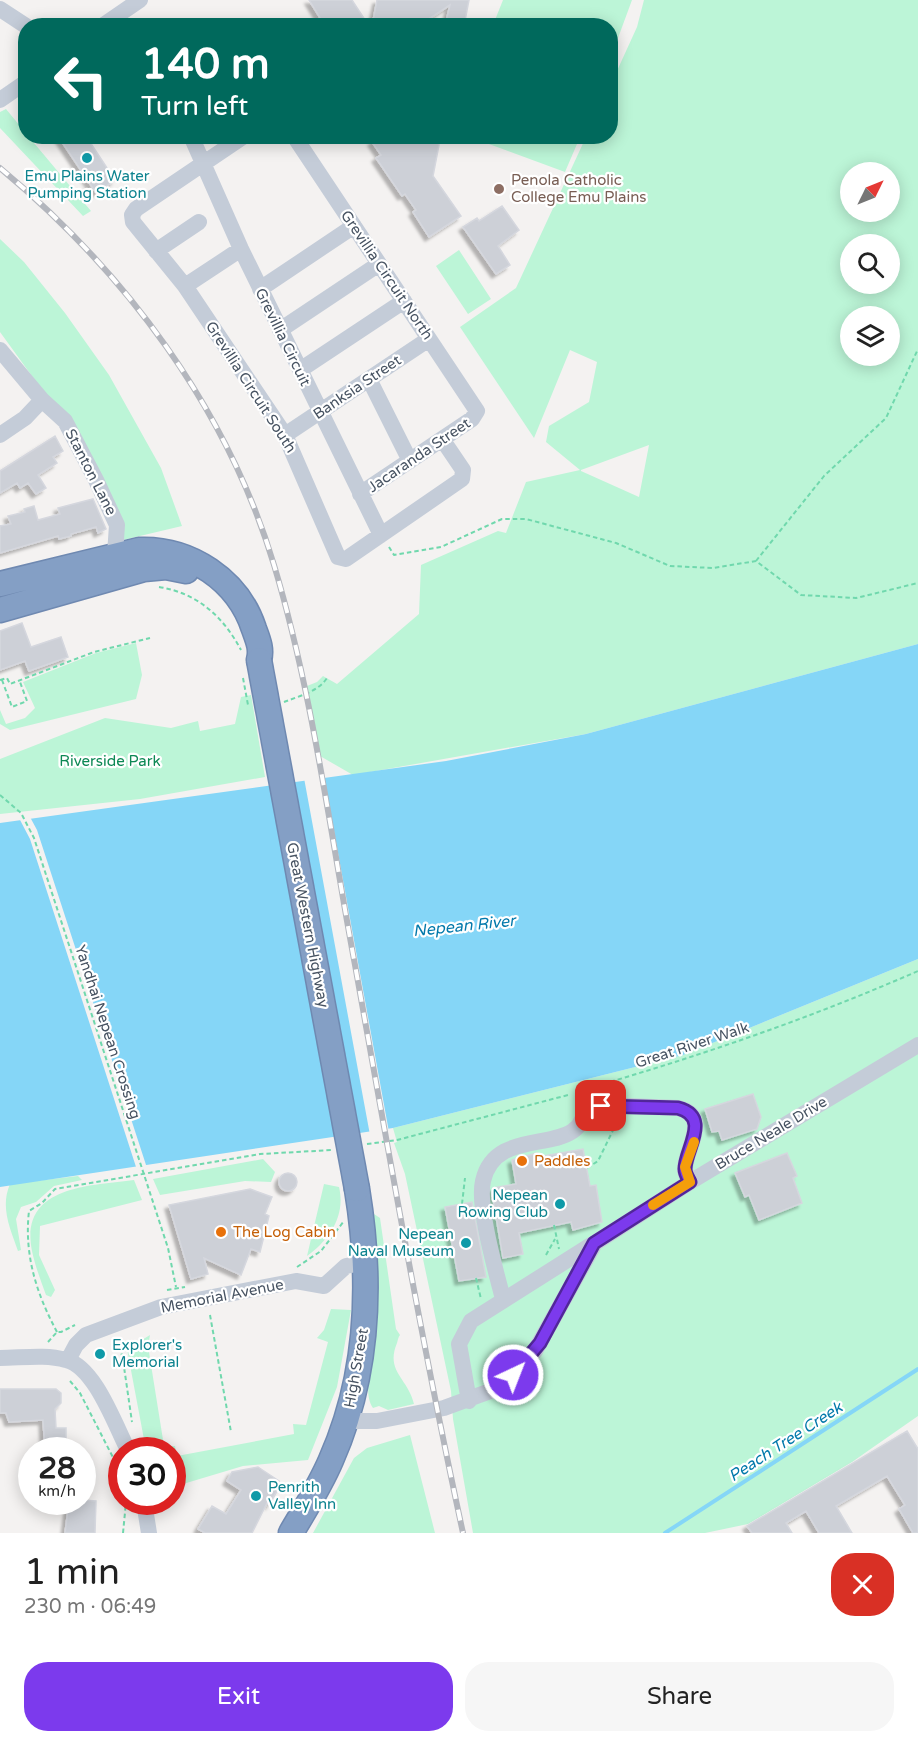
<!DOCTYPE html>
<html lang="en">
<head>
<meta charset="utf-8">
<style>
	:root { --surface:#fff; --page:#f6f6f6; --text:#222; --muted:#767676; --accent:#7c3aed }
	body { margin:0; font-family:"Varela Round",sans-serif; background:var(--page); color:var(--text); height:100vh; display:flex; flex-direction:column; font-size:22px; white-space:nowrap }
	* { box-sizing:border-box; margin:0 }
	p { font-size:20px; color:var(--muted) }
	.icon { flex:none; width:33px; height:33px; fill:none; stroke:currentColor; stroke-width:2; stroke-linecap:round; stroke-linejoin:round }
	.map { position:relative; height:1533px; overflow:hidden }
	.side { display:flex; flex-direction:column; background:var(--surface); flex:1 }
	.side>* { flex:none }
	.banner { position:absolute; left:18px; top:18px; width:600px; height:126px; border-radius:24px; box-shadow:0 3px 15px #0003; background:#00695c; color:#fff; overflow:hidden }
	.needle { width:39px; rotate:47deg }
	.tools { position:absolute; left:840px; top:162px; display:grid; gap:12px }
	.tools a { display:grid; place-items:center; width:60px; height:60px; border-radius:50%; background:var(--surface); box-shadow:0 3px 15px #0003; font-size:30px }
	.speed { position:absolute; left:18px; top:1437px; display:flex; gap:12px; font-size:30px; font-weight:700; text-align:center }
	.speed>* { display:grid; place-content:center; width:78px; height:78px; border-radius:50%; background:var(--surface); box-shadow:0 3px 15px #0003; line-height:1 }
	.speed small { font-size:15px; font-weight:400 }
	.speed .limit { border:9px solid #d22; background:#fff; color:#111 }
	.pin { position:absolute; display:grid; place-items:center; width:51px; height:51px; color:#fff; margin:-26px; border-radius:12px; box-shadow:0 3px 9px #0006 }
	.me { position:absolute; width:66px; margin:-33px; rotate:43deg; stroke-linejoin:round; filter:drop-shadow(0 0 4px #0008) }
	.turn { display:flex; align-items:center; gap:21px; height:126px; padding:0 24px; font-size:27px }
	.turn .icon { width:78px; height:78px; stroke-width:2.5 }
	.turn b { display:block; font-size:42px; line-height:51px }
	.round { display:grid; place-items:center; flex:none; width:63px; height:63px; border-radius:24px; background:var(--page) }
	.overview { display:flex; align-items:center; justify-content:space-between; height:102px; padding:0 24px }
	h1 { font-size:36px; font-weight:600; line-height:45px }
	.cta { display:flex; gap:12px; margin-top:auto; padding:12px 24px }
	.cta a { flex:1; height:69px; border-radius:24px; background:var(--accent); color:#fff; font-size:24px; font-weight:600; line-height:69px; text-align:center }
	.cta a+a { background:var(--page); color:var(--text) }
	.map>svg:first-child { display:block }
	.green { fill:#bcf5d7; fill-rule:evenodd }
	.water { fill:#85d6f7 }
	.pier { fill:#f4f2f1 }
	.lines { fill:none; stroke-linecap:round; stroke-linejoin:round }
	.stream { stroke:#85d6f7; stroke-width:4 }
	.building { fill:#cdd0d7; stroke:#d5d7de; stroke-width:1.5; filter:url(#shadow) }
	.highway-casing { stroke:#6f89b1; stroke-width:27 }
	.path { stroke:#70d8ad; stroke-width:2; stroke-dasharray:4.5 3; stroke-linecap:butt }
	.minor { stroke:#c4ccd8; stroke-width:16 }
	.highway { stroke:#849fc5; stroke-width:24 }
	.rail-casing { stroke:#b3b6bd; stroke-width:6 }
	.rail { stroke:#fff; stroke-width:4; stroke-dasharray:11; stroke-linecap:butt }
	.highway-bridge-casing { stroke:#6f89b1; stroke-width:27; stroke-linecap:butt }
	.path-bridge { stroke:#70d8ad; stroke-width:2; stroke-dasharray:4.5 3; stroke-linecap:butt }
	.highway-bridge { stroke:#849fc5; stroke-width:24 }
	.route-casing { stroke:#51269a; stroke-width:15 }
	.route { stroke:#7c3aed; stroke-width:10 }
	.slow { stroke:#f59e0b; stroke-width:10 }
	.culture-dot { fill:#0f9aa8; stroke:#fff; stroke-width:2 }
	.education-dot { fill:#8d6e63; stroke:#fff; stroke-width:2 }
	.food-dot { fill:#e8710a; stroke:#fff; stroke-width:2 }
	.labels { text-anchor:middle; stroke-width:4.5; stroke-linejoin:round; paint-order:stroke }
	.culture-label { font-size:15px; fill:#0d838f; stroke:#fff; text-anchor:end }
	.education-label { font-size:15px; fill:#785e54; stroke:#fff; text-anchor:start }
	.street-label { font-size:15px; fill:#475362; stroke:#fff }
	.park-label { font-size:15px; fill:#0c8854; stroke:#fff }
	.food-label { font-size:15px; fill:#c56008; stroke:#fff; text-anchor:start }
	.water-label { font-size:16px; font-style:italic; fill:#0279ab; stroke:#fff }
</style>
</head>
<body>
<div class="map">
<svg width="918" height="1533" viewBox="0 0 918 1533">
	<defs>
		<filter id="shadow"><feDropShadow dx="-4" dy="4" stdDeviation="1.5" flood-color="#0004"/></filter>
	</defs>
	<rect width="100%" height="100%" fill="#f4f2f1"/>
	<path class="green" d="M503,0H632L611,57L610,26L493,25Z
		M644,0H918V644L586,734L353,775L320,756L307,686L317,682L323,676L337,684L419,614L421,565L498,531L506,533L526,482L580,470L546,442L549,426L589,402L597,362L570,350L534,438L460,327L516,288L586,137L610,136L611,84L637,27ZM850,172H890V212H850ZM850,244H890V284H850ZM850,316H890V356H850ZM649,445L639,497L581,471V470Z
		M6,109L25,132L26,136L29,137L91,211L83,216L0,128V112Z
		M470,137H580L565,172Z
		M0,239L24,262L65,313L109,375L161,468L182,526L123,540L37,383L0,332Z
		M459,250L491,299L468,314L436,266Z
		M136,643L142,675L136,699L10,730L0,724V710L6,724L25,718L35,708L23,682L96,653Z
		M251,695L265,777L140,799L0,814V759L105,718L171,728L198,721L200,731L235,724L241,697Z
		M918,959V1416L852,1462L748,1524L705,1533H473L453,1419L451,1391L405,1174L394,1143L397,1142L393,1128L683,1055Z
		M263,1159L275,1172L271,1182L245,1181L160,1195L153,1179Z
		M78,1176L82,1180L54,1186L36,1202L21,1207L16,1219L21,1250L18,1251C10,1228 0,1207 10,1184Z
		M134,1180L142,1200L40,1226L39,1255L55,1290L51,1297L46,1295C41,1281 35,1266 32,1251C19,1186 88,1186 134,1180Z
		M324,1184L339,1187C346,1216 329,1240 307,1256Z
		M374,1214L380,1218L396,1329L400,1335C398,1337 398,1340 397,1343C385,1372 408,1378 414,1404L388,1410L379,1406L373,1408C362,1393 373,1363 375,1345C380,1302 373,1258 369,1215Z
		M331,1309L351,1310L337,1387L308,1460L243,1466L173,1487L172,1450H146L127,1349L150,1335L148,1346L164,1446H175L177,1456L294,1434L293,1424L306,1425L328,1342L317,1338L324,1330Z
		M410,1435L435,1533H313L354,1458L367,1448Z"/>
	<path class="water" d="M918,644V959L683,1055L393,1128L0,1187V823L446,761L586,734Z"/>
	<path class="pier" d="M324,776L389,1132L370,1135L304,778Z
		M30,817L37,830L147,1168L137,1170L30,839L19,818Z"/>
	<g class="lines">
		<path class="stream" d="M665,1533L918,1369"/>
	</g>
	<path class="building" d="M309,0H352L369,26H325Z
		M377,0H469L464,26H445L450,5L418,26H372Z
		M58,136H86L115,180L96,193Z
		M379,136H433L439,145L433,176L461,216L429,237L413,212L416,210L405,194L402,196L376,158L381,155L372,142Z
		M502,206L519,230L498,246L510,265L496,274L463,227L477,218L479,221Z
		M55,436L63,451L53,457L57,463L38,475L46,488L36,494L28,483L20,488L17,483L0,493V471Z
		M93,499L106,529L98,533L96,527L71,534V536L59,539L58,536L0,553V526L11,524L8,516L25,512L24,509L34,506L38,520L60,514L58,508Z
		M22,623L31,647L61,637L68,657L29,671L25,661L0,670V631Z
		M753,1094L761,1117L757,1129L722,1140L719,1131L712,1132L705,1109Z
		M583,1149L590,1186L596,1185L602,1222L573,1230L571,1222L519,1233L523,1254L503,1258L492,1193L493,1188L516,1184L512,1160L537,1153L538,1157Z
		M787,1153L797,1176L793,1178L802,1203L759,1220L749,1195L745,1197L735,1173Z
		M279 1182a9 9 0 1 1 18 0a9 9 0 1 1-18 0Z
		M250,1189L272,1197L265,1214L269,1216L260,1252L251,1249L241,1275L204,1258L208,1274L191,1279L169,1205Z
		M472,1202L486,1277L459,1281L445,1207Z
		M0,1389H56L61,1393V1403L55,1409L56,1428H66V1450H45L43,1420L9,1422L6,1413H0Z
		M907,1431L918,1449V1533H913L899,1509L905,1505L887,1476L836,1506L852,1533H819L806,1511L786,1523L792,1533H752L747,1526Z
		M258,1467L279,1481L278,1484L280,1486L269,1505L267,1503L252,1533H205L198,1529L212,1506L226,1514L241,1490L227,1481L232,1472Z
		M82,1500L96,1501L95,1533H65L69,1502Z"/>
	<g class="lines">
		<defs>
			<path id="highway" d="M0,584L139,550C190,548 238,580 254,629C258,640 262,649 259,660
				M0,610L144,569L166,567L186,571
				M291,1533C305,1509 320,1486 331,1460C369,1375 372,1281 357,1189"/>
		</defs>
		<use href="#highway" class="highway-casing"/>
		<path class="path" d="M389,547L394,555L441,547L502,519H526L616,543L670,566L713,568L756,561L801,595L856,598L918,583
			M756,561L824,476L886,418L918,349
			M159,587C197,593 223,616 241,650
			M243,678L248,705
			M0,680L7,678L10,684L94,652L150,638
			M2,680L12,707L27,701L20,682
			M284,702C299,696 318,692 327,678
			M596,1086C706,1054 813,1017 918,971
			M367,1144L397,1140L568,1095
			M587,1168L598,1161L618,1120
			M462,1204L465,1178
			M554,1225L559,1249
			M546,1255L555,1239
			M297,1267L321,1251L344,1221
			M476,1278L481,1299
			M167,1290L185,1287
			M210,1315L231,1432
			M57,1332C36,1293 24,1254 29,1211L42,1203L55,1189L260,1154L332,1150
			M118,1339L123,1360L132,1422
			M48,1342L57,1332H61L75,1325
			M70,1381L80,1393L122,1475
			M123,1533L126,1502"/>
		<path class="minor" d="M0,9L26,26
			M102,26L140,0
			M0,100L26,82
			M191,136L241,249L381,535
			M244,136L136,209L132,215L133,222L185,286L285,435L338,557L346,559L462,479L463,470L442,439
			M294,136L477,411L472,419L360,494
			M156,251L199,222
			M185,286L241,249
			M260,289L354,226
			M280,330L379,264
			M0,350L42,400L25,418L0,435
			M300,370L404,301
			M369,379L410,461
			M42,400L65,421L96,480L117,525L115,554
			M285,435L429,339
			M583,1091L585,1099L601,1105L678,1108C712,1116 685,1150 685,1169C685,1174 688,1178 690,1182
			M503,1299C496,1271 477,1207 483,1181C497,1118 590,1165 585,1099
			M0,1358C21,1358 45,1354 66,1360C95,1367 115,1425 128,1450
			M68,1360L76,1345L86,1335L161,1307L296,1281L324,1286L346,1266L366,1262
			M469,1401L459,1344L471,1321L591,1245
			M346,1421H377L444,1408L493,1390L513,1375L535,1351L595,1243L690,1182L918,1045
			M144,1502L149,1533"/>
		<use href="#highway" class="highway"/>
		<defs>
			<path id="rail" d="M0,168C125,272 227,408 274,565C313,695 330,832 355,965C389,1154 422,1344 463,1533"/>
		</defs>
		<use href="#rail" class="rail-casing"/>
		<use href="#rail" class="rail"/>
		<defs>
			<path id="highway-bridge" d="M259,660L357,1189"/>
		</defs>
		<use href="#highway-bridge" class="highway-bridge-casing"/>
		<path class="path-bridge" d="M0,795L21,813L34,838L168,1248L176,1287"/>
		<use href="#highway-bridge" class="highway-bridge"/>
	</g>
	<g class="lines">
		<defs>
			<path id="route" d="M513,1375L540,1343L594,1243L690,1182C688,1178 685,1174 685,1169C685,1149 712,1117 678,1108L601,1106"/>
		</defs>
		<use href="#route" class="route-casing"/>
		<use href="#route" class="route"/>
		<path class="slow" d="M653,1205L690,1182L685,1167L694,1142"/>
	</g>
	<g class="culture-dot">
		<circle cx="87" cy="158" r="6"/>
		<circle cx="560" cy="1204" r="6"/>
		<circle cx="466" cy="1243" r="6"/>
		<circle cx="100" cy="1354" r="6"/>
		<circle cx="256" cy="1496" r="6"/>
	</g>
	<circle class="education-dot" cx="499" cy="189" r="6"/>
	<g class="food-dot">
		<circle cx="522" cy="1161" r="6"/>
		<circle cx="221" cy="1232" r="6"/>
	</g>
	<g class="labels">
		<g class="culture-label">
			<text x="87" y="181" text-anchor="middle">Emu Plains Water<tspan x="87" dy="17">Pumping Station</tspan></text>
			<text x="548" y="1200">Nepean<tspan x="548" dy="17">Rowing Club</tspan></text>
			<text x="454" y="1239">Nepean<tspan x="454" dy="17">Naval Museum</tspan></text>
			<text x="112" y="1350" text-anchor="start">Explorer's<tspan x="112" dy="17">Memorial</tspan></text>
			<text x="268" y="1492" text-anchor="start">Penrith<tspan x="268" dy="17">Valley Inn</tspan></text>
		</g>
		<g class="education-label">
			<text x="511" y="185">Penola Catholic<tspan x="511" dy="17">College Emu Plains</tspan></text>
		</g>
		<g class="street-label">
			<text transform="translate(387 275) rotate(56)" y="5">Grevillia Circuit North</text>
			<text transform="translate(283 337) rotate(64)" y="5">Grevillia Circuit</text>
			<text transform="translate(251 387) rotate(57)" y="5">Grevillia Circuit South</text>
			<text transform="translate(357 387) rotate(-34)" y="5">Banksia Street</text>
			<text transform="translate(419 455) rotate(-34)" y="5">Jacaranda Street</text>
			<text transform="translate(91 472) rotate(63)" y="5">Stanton Lane</text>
			<text transform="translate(308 925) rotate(79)" y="5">Great Western Highway</text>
			<text transform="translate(108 1032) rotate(72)" y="5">Yandhai Nepean Crossing</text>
			<text transform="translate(692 1045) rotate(-18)" y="5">Great River Walk</text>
			<text transform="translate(771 1133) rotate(-31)" y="5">Bruce Neale Drive</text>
			<text transform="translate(222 1296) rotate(-11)" y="5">Memorial Avenue</text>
			<text transform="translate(356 1368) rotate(-80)" y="5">High Street</text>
		</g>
		<g class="park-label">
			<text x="110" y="766">Riverside Park</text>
		</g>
		<g class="food-label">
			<text x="534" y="1166">Paddles</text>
			<text x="233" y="1237">The Log Cabin</text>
		</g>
		<g class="water-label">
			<text transform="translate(464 925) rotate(-6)" y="6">Nepean River</text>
			<text transform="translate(785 1441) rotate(-33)" y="6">Peach Tree Creek</text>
		</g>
	</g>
</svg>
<div class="tools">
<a><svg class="needle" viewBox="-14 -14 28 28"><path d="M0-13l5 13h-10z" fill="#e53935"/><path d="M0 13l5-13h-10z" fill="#767676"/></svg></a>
<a><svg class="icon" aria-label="search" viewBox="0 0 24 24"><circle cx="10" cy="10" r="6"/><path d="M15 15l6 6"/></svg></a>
<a><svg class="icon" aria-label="layers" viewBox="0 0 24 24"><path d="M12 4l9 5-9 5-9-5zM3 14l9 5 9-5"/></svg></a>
</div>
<div class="speed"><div>28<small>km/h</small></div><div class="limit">30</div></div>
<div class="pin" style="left:601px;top:1106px;background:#d93025"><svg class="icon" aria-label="arrive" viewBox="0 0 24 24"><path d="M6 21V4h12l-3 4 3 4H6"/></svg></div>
<svg class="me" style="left:513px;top:1375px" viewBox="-20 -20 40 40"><circle r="17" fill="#7c3aed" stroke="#fff" stroke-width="3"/><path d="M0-11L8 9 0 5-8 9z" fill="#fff"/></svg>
<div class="banner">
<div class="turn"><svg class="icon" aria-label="left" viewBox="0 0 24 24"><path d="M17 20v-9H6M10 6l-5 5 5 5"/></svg><div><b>140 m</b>Turn left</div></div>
</div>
</div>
<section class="side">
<div class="overview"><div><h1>1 min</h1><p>230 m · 06:49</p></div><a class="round" style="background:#d93025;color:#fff"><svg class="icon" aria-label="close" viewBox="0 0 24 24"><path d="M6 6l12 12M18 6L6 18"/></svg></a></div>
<div class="cta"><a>Exit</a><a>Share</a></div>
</section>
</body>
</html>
